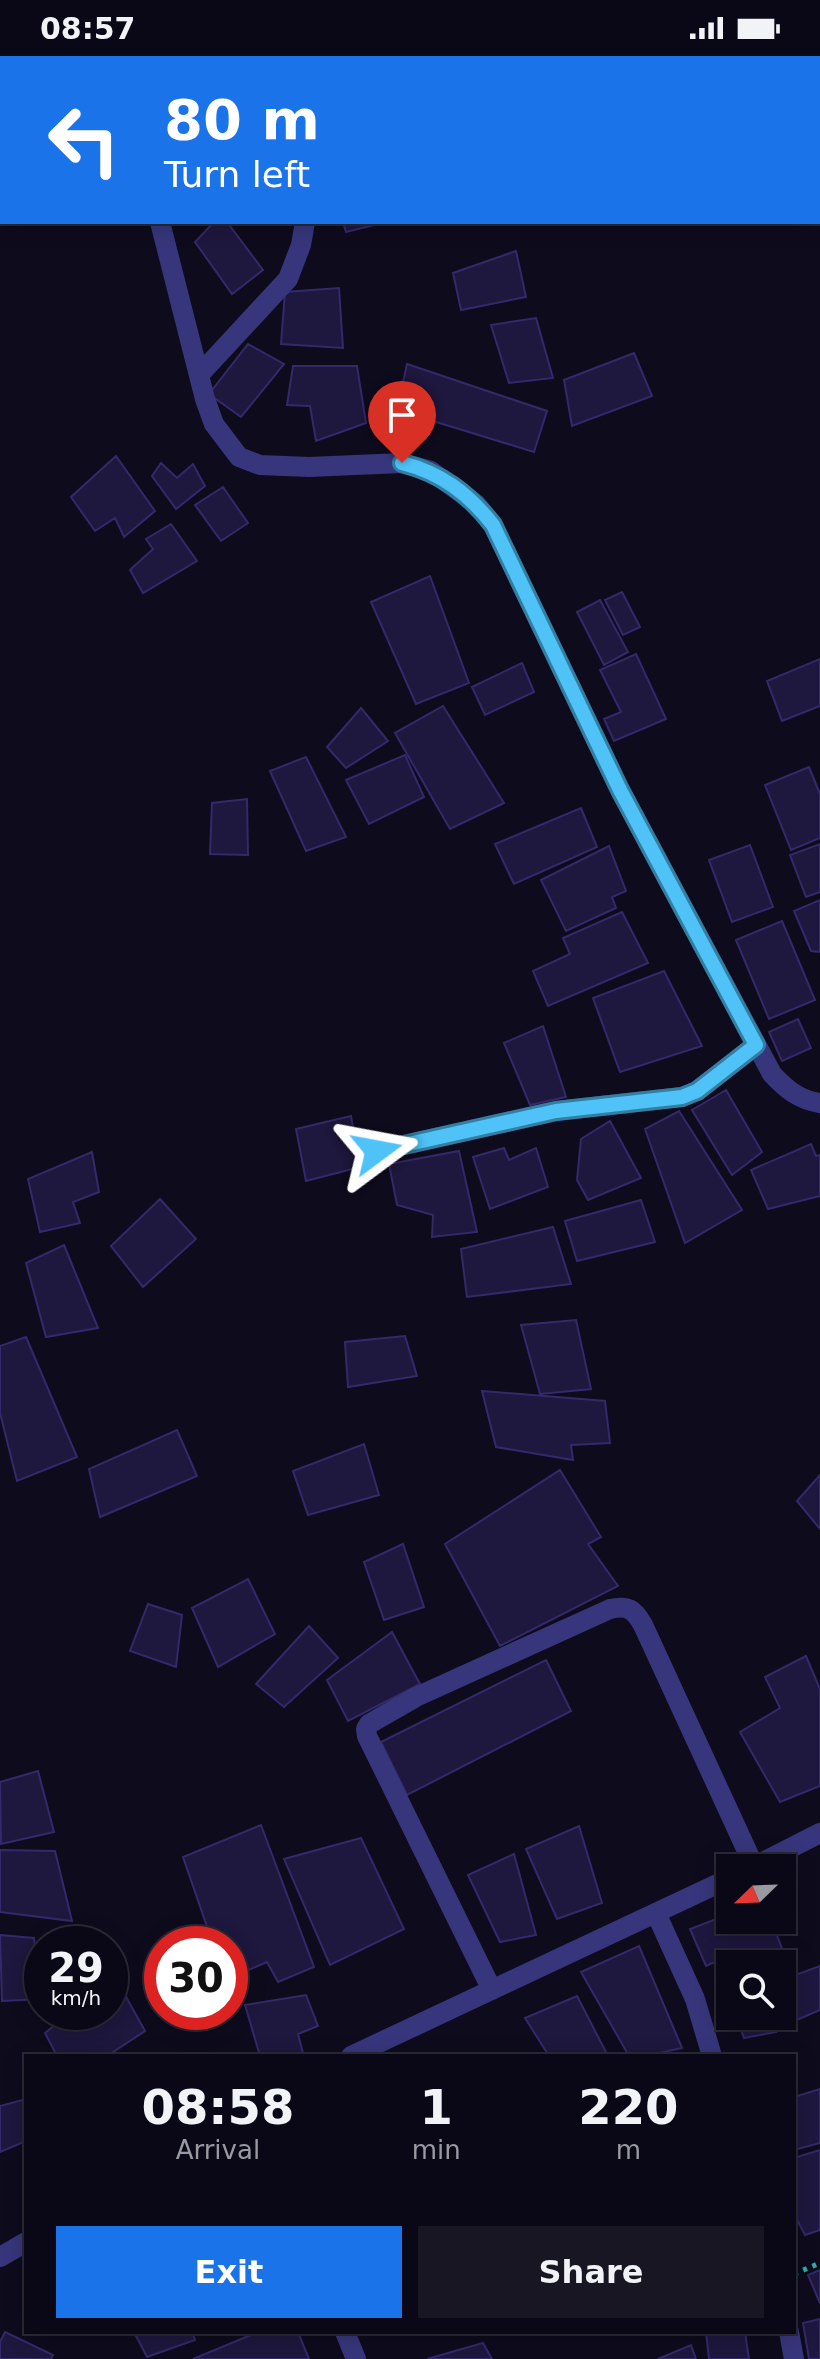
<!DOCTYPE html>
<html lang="en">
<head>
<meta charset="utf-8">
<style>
	:root { --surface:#0a0816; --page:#181623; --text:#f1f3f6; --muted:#999aa1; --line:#2a2935; --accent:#1a73e8 }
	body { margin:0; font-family:"DejaVu Sans",sans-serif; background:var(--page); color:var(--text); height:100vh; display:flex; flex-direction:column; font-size:30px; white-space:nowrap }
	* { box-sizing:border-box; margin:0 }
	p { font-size:26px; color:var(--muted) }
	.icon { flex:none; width:44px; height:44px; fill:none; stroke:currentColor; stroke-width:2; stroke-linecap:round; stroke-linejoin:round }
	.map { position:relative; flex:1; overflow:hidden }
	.side { position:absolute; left:24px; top:1998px; width:772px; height:280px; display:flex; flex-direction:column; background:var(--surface); border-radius:0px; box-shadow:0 4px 20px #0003,0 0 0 2px var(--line) }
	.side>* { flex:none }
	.top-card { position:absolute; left:0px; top:0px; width:820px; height:168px; box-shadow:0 4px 20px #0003,0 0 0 2px var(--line); background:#1a73e8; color:#fff; overflow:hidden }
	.needle { width:52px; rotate:247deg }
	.controls { position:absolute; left:716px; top:1798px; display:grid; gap:16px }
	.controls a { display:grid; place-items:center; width:80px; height:80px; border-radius:0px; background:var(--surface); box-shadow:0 4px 20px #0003,0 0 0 2px var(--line); font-size:40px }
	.speed { position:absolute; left:24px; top:1870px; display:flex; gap:16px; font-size:40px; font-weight:700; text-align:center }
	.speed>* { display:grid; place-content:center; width:104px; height:104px; border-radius:50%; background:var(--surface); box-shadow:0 4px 20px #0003,0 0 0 2px var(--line); line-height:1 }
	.speed small { font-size:20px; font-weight:400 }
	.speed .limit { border:12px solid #d22; background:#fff; color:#111 }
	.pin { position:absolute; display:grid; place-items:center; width:68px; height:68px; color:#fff; margin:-82px -34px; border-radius:50% 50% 50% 0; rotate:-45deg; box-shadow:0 0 8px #0007 }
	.pin .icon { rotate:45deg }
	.me { position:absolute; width:88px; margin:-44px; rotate:77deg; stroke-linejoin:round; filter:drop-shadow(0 0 6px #0008) }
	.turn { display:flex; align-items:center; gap:28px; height:168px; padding:0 32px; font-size:36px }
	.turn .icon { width:104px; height:104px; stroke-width:2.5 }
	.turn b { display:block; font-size:56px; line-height:68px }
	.eta { display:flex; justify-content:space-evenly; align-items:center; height:136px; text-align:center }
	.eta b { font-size:48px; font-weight:800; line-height:56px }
	.cta { display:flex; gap:16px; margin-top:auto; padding:16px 32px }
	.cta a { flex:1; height:92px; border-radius:0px; background:var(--accent); color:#fff; font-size:32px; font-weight:800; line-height:92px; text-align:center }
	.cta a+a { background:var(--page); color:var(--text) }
	.status { display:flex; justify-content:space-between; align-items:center; height:56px; padding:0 40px; background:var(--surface); direction:ltr }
	.status svg { height:22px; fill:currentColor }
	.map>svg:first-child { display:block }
	.building { fill:#1e173e; stroke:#34296a; stroke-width:2 }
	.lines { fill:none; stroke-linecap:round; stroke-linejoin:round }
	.path { stroke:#2cafa4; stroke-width:5; stroke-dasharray:4 6; stroke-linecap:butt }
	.minor { stroke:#37367c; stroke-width:20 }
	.route-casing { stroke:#337fa1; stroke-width:20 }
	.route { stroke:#4fc3f7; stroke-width:14 }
</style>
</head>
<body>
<div class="status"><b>08:57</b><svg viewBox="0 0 49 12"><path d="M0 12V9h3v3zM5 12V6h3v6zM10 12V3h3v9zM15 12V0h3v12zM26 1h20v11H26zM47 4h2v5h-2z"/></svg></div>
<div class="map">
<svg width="820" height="2303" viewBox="0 0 820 2303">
	<rect width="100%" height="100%" fill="#0e0b1d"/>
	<path class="building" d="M214,166H227L263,214L232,238L195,186Z
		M343,166H386L346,176Z
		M516,195L526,241L461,254L453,217Z
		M339,232L343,292L281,288L285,236Z
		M536,262L553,322L509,327L491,269Z
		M248,288L284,308L241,361L209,338Z
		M634,297L652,340L572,370L564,324Z
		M407,308L547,355L534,396L397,354Z
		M293,310H357L366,367L316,385L310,350L287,349Z
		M116,400L155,455L124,481L115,462L95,475L71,441Z
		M161,407L177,422L193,408L205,430L176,453L152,420Z
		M223,431L248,467L221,485L195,449Z
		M171,468L197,505L143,537L130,514L153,493L146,483Z
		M430,520L469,627L416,648L371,546Z
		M622,536L640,571L623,579L605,544Z
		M600,544L628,596L604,609L577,556Z
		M636,598L666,663L614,685L604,663L621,656L600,614Z
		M820,603V650L782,665L767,625Z
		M522,607L534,636L485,659L472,631Z
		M443,650L504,747L450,773L395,677Z
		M361,652L388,685L346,712L327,691Z
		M405,699L424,741L369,768L346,724Z
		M306,701L346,781L306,795L270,715Z
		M809,711L820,738V782L791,794L765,729Z
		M247,743L248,799L210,798L212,747Z
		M581,752L597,791L514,828L495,788Z
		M820,788V836L806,841L790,799Z
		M750,789L773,851L732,866L709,804Z
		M609,790L626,835L612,841L616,852L566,875L541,824Z
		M820,844V896L811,895L794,855Z
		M622,856L648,907L548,950L533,915L570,898L563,882Z
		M782,865L815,944L769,963L736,884Z
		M664,915L702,990L620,1016L593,942Z
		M798,963L811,992L782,1005L769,976Z
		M543,970L566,1041L530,1049L504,987Z
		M726,1034L762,1096L732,1119L692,1054Z
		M679,1055L742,1154L685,1187L645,1073Z
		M351,1060L360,1111L306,1125L296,1073Z
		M610,1065L641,1122L588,1144L577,1124L581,1083Z
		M811,1088L816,1100L820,1099V1140L768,1153L751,1114Z
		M504,1092L509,1104L536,1092L548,1131L490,1153L473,1101Z
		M459,1095L477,1176L432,1181L433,1159L397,1149L389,1108Z
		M92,1096L99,1136L73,1146L80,1167L40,1176L28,1123Z
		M160,1143L196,1183L143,1231L111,1190Z
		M641,1144L655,1186L577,1205L565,1165Z
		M553,1171L571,1228L467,1241L461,1193Z
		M64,1189L98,1272L46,1281L26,1207Z
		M576,1264L591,1333L540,1338L521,1269Z
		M405,1280L417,1320L348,1331L345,1286Z
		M26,1281L77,1401L17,1425L0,1357V1290Z
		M482,1335L605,1345L610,1387L571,1389L573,1404L496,1391Z
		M177,1374L197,1420L100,1461L89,1413Z
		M364,1388L379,1439L308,1459L293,1415Z
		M560,1414L601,1481L588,1488L618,1530L500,1590L445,1488Z
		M820,1419V1473L797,1445Z
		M403,1488L424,1551L384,1564L364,1506Z
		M248,1523L275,1578L218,1611L192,1552Z
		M148,1548L182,1559L176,1611L130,1595Z
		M309,1570L338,1602L284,1651L256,1628Z
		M392,1576L420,1628L348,1665L327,1624Z
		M806,1600L820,1633V1730L780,1746L740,1676L780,1652L765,1621Z
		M546,1604L571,1655L407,1739L381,1686Z
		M38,1715L54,1776L1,1788L0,1726Z
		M261,1769L314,1911L278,1926L267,1906L230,1922V1888H213L183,1801Z
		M579,1770L602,1847L557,1863L526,1793Z
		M361,1782L404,1873L330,1909L284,1803Z
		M0,1794L55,1795L72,1865L0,1856Z
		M514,1798L536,1879L500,1886L468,1819Z
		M724,1860L732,1878L762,1864H771L783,1895L749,1908H740L735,1897L706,1910L690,1873Z
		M0,1879L34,1882L42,1943L2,1945Z
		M639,1890L682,1992L646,2000H629L581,1916Z
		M820,1910V1954L797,1964L782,1935V1924Z
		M115,1921L145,1975L107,2000H57L45,1977L71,1956H110V1926Z
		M306,1939L318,1970L298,1978L303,1997L260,2000L245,1949Z
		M577,1940L608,2000H549L525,1962Z
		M736,1960H770L776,1976L744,1982Z
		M820,2033V2087L794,2094V2041Z
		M26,2043V2085L0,2096V2050Z
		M820,2094V2174L805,2179L794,2158V2102Z
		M820,2214V2247L808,2219Z
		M820,2263V2303H809L803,2267Z
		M5,2276L53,2299L51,2303H0V2286Z
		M134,2276H192L195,2284L147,2301Z
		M258,2276H298L309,2303H193Z
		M706,2276H745L749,2303H709Z
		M483,2287L492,2303H427Z
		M691,2289L696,2303H658Z"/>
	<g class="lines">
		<path class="path" d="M794,2218L820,2207"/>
		<path class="minor" d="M114,0L115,2
			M754,0L757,2
			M403,2L406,0
			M818,38H820
			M160,166L205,343L214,368L239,401L260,409L309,411L402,407L431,415L476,448L493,469L620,734L772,1018C786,1033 799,1044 820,1047
			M200,318L288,223L301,189L305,166
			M377,1095L556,1055L682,1041L697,1035L756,989
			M751,1812L820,1777
			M656,1857L695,1943L712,2000
			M492,1934L367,1680L366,1673L369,1668L416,1641L610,1553C628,1549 634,1553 643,1569L754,1810
			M351,2000L730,1822
			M0,2201L26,2186
			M345,2276L356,2303
			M789,2276L794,2303"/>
	</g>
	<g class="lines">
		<defs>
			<path id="route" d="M377,1095L556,1055L682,1041L697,1035L756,989L620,734L493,469C468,437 441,417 402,407"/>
		</defs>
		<use href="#route" class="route-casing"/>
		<use href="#route" class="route"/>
	</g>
</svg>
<div class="controls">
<a><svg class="needle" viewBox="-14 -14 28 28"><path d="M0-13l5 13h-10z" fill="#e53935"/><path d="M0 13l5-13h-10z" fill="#999aa1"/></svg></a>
<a><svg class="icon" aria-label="search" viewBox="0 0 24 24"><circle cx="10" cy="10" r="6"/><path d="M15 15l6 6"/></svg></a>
</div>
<div class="speed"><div>29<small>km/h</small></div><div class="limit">30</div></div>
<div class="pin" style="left:402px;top:407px;background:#d93025"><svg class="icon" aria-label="arrive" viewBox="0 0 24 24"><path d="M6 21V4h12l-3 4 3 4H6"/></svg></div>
<svg class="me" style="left:377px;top:1095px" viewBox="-20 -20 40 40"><path d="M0-17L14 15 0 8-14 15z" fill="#4fc3f7" stroke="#fff" stroke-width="4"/></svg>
<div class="top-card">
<div class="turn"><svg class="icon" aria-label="left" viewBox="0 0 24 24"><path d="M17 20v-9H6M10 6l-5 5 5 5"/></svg><div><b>80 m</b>Turn left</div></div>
</div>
<section class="side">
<div class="eta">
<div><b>08:58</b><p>Arrival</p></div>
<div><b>1</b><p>min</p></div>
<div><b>220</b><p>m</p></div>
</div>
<div class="cta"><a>Exit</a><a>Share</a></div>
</section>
</div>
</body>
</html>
